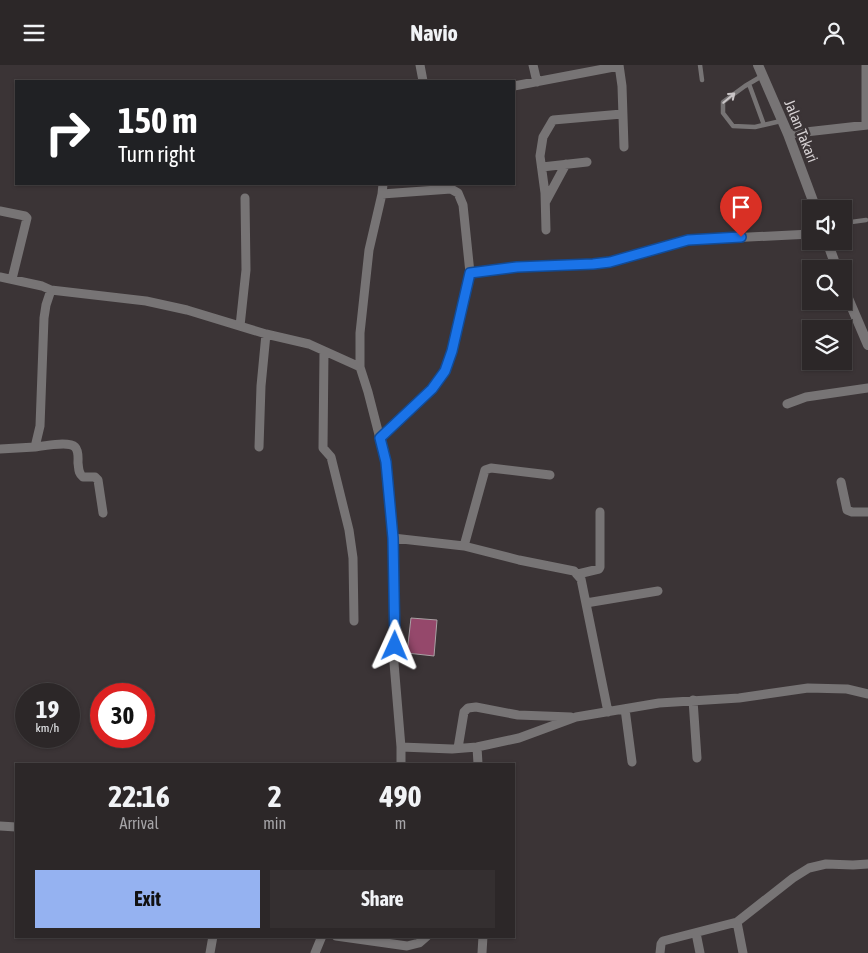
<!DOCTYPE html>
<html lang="en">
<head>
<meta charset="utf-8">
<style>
	:root { --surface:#2c2728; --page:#342f30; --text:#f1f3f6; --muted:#a6a5a8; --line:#484445; --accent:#95b2f1 }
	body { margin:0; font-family:"Asap Condensed",sans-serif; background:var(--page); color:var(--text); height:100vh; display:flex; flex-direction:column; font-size:19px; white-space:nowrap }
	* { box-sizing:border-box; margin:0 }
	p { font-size:16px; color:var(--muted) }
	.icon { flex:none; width:28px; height:28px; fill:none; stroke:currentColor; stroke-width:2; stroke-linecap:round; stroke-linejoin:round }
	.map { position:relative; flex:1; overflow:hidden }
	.drawer { position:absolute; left:15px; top:698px; width:500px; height:175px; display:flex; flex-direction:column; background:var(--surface); border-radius:0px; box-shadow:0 1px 4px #0004,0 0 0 1px var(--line) }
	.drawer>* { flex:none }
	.guide { position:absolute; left:15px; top:15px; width:500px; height:105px; border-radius:0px; box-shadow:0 1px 4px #0004,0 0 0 1px var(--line); background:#202124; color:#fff; overflow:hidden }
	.tools { position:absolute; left:802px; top:135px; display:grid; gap:10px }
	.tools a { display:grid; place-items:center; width:50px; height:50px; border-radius:0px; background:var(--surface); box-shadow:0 1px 4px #0004,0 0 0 1px var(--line); font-size:25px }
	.speed { position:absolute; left:15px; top:618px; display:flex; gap:10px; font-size:25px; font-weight:700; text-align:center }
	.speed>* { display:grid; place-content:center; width:65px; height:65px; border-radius:50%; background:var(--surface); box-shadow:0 1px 4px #0004,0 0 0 1px var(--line); line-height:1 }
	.speed small { font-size:12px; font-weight:400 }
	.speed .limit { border:8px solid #d22; background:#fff; color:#111 }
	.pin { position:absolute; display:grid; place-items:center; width:42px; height:42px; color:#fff; margin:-51px -21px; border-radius:50% 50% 50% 0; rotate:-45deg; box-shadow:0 0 5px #0007 }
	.pin .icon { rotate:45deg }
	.me { position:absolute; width:55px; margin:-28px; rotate:1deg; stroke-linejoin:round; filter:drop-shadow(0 0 4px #0008) }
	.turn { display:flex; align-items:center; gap:18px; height:105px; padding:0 20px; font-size:22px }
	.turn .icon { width:65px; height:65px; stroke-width:2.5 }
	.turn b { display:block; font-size:35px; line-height:42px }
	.eta { display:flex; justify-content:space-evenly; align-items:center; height:85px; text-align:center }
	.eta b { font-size:30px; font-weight:700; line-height:35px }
	.primary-button { display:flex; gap:10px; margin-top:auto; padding:10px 20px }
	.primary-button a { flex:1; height:58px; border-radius:0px; background:var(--accent); color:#111; font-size:20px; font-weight:700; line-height:58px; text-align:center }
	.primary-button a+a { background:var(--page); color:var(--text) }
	header { display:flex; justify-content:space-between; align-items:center; height:65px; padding:0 20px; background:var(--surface); font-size:22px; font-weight:700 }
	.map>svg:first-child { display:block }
	.building { fill:#95486b; stroke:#aaa1a4 }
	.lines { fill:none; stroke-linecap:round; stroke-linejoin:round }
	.service { stroke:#777475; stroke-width:4.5 }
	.minor { stroke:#777475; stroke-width:9 }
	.tertiary { stroke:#777475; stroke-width:10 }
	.oneway { stroke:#c9c4c6 }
	.route-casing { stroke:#114b97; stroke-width:12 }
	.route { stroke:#1a73e8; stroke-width:9 }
	.labels { text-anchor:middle; stroke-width:5; stroke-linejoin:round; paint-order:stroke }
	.street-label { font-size:15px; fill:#d7d2d4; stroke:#3b3436 }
</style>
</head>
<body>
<header><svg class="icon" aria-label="menu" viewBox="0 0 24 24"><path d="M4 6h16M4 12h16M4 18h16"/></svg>Navio<svg class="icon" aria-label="person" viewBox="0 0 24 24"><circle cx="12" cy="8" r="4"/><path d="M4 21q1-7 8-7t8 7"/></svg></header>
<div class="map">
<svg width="868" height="888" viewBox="0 0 868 888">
	<rect width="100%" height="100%" fill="#3b3436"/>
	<path class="building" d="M411,553L437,555L434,591L407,588Z"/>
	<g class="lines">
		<path class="service" d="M700,0L702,15
			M762,11L745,21L723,37V48L733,61L755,62L781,56
			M749,19L764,60
			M844,158L866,155"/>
		<path class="minor" d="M420,0L423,16
			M533,0L537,17
			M619,0L622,21L624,82
			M866,0V60
			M514,21L619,1
			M788,69L868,60
			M542,102L587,97
			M383,119L382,129L369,185L360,268V302L368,327L386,397L390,435L393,473L395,564L394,598L401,682V699
			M382,129L451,124L458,128L463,140L470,208
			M546,136L566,99
			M0,146L25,151L27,153L12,214
			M546,165L545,128L540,91L543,72L553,55L622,49
			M0,212L42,221L51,225
			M240,261L246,205L245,133
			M324,286L323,383L331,392L349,465L353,493L354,556
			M787,339L806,332L868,323
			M380,373L432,324L445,306L452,286L470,208L517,202L593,199L610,197L688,175L811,169
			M35,382C43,381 69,376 75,382C79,386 78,393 78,398C79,404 78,408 83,412H95L98,415L103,448
			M259,382L261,321L266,269
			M0,384L35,382L40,361L44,253L46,240L51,225L146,236L187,245L266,269L309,279L360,302
			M841,417L847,445L852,447H868
			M393,473L464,481L519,495L574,506L581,514L608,647
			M464,481L485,405L491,403L550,410
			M578,509L599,504L600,502V447
			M586,538L658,526
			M693,635L697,693
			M625,644L632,697
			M401,682L452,684L477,682L519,673L576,652L659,638L739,633L808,623L847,624L868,629
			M477,682L478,699
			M458,683L464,647L468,643L476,642L518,650L571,652
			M0,761L16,762
			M737,857L743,888
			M696,868L700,888
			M336,871L407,881L419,878L427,871
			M210,888L213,871
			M315,888L322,871
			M482,888L483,871
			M660,888L661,879L663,876L737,857L793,813L809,803L826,799L853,800L868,799"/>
		<path class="tertiary" d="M758,0L788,69L816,144
			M827,176L837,204
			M844,224L868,280"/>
	</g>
	<defs><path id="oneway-shaft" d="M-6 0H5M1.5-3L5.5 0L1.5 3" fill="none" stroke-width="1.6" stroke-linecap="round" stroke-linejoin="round" transform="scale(1.25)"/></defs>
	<use class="oneway" href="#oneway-shaft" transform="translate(729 33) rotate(-40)"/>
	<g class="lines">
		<defs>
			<path id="route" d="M395,581L393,473L386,397L380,373L432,324L445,306L452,286L470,208L517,202L593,199L610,197L688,175L741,172"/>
		</defs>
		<use href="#route" class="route-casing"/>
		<use href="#route" class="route"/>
	</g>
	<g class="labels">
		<g class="street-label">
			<text transform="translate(801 66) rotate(68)" y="5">Jalan Takari</text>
		</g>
	</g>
</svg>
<div class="tools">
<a><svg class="icon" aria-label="sound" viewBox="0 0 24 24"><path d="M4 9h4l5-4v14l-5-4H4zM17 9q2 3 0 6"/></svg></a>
<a><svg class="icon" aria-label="search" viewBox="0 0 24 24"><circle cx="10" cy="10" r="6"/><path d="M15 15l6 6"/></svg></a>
<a><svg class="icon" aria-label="layers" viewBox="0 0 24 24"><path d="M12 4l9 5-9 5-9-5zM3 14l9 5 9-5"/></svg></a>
</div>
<div class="speed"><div>19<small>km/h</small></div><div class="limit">30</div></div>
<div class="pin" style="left:741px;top:172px;background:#d93025"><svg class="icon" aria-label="arrive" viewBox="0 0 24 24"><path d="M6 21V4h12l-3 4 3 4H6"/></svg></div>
<svg class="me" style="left:395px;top:581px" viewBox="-20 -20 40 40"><path d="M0-17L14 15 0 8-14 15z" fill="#1a73e8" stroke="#fff" stroke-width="4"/></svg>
<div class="guide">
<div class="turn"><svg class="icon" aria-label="right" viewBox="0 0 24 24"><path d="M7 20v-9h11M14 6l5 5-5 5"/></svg><div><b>150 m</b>Turn right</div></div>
</div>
<section class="drawer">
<div class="eta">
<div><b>22:16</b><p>Arrival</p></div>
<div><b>2</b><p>min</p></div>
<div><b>490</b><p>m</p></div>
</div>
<div class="primary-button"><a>Exit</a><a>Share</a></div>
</section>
</div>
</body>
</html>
